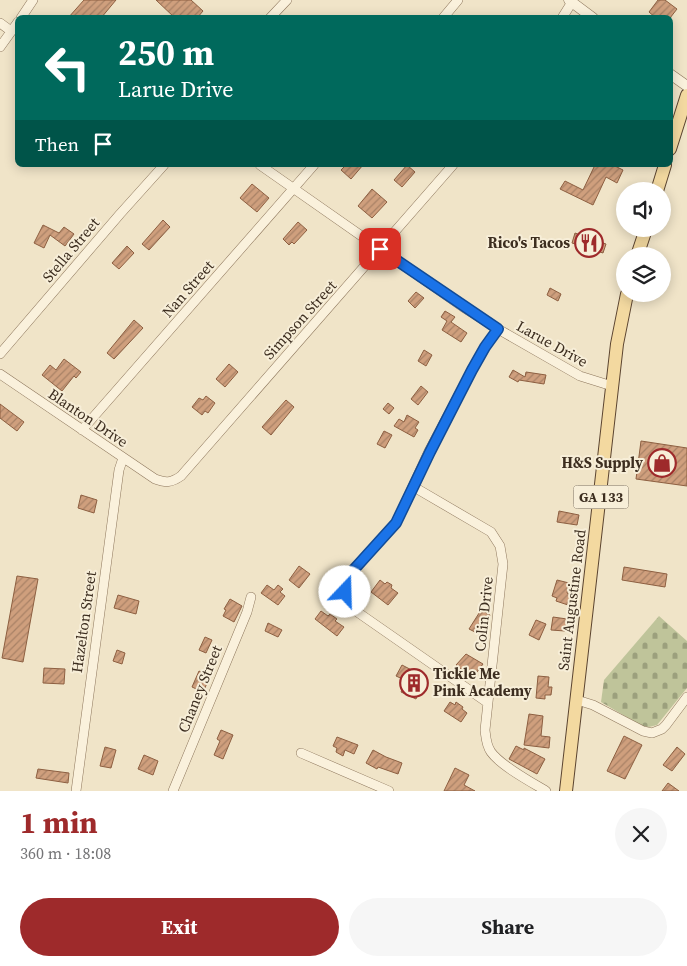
<!DOCTYPE html>
<html lang="en">
<head>
<meta charset="utf-8">
<style>
	:root { --surface:#fff; --page:#f6f6f6; --text:#202124; --muted:#757577; --accent:#9e2a2b }
	body { margin:0; font-family:"Source Serif 4",serif; background:var(--page); color:var(--text); height:100vh; display:flex; flex-direction:column; font-size:19px; white-space:nowrap }
	* { box-sizing:border-box; margin:0 }
	p { font-size:16px; color:var(--muted) }
	.icon { flex:none; width:28px; height:28px; fill:none; stroke:currentColor; stroke-width:2; stroke-linecap:round; stroke-linejoin:round }
	.map { position:relative; height:791px; overflow:hidden }
	.sheet { display:flex; flex-direction:column; background:var(--surface); flex:1 }
	.sheet>* { flex:none }
	.banner { position:absolute; left:15px; top:15px; width:658px; height:152px; border-radius:8px; box-shadow:0 2px 12px #0003; background:#00695c; color:#fff; overflow:hidden }
	.controls { position:absolute; left:616px; top:182px; display:grid; gap:10px }
	.controls a { display:grid; place-items:center; width:55px; height:55px; border-radius:50%; background:var(--surface); box-shadow:0 2px 12px #0003; font-size:25px }
	.pin { position:absolute; display:grid; place-items:center; width:42px; height:42px; color:#fff; margin:-21px; border-radius:10px; box-shadow:0 2px 8px #0006 }
	.me { position:absolute; width:55px; margin:-28px; rotate:21deg; stroke-linejoin:round; filter:drop-shadow(0 0 4px #0008) }
	.turn { display:flex; align-items:center; gap:18px; height:105px; padding:0 20px; font-size:22px }
	.turn .icon { width:65px; height:65px; stroke-width:2.5 }
	.turn b { display:block; font-size:35px; line-height:42px }
	.then { display:flex; align-items:center; height:48px; padding:0 20px; background:#0003; gap:10px; font-size:19px }
	.round { display:grid; place-items:center; flex:none; width:52px; height:52px; border-radius:26px; background:var(--page) }
	.summary { display:flex; align-items:center; justify-content:space-between; height:85px; padding:0 20px }
	h1 { font-size:30px; font-weight:700; line-height:38px; color:var(--accent) }
	.cta { display:flex; gap:10px; margin-top:auto; padding:10px 20px }
	.cta a { flex:1; height:58px; border-radius:30px; background:var(--accent); color:#fff; font-size:20px; font-weight:700; line-height:58px; text-align:center }
	.cta a+a { background:var(--page); color:var(--text) }
	.map>svg:first-child { display:block }
	.cemetery { fill:url(#cemetery-stones) }
	.building { fill:url(#building-hatch); stroke:#8d5f41 }
	.lines { fill:none; stroke-linecap:round; stroke-linejoin:round }
	.minor-casing { stroke:#8d765c; stroke-width:10 }
	.tertiary-casing { stroke:#8d765c; stroke-width:11 }
	.primary-casing { stroke:#5b4430; stroke-width:14 }
	.minor { stroke:#faf1dc; stroke-width:9 }
	.tertiary { stroke:#faf1dc; stroke-width:10 }
	.primary { stroke:#f3d9a0; stroke-width:12 }
	.route-casing { stroke:#114b97; stroke-width:12 }
	.route { stroke:#1a73e8; stroke-width:9 }
	.labels { text-anchor:middle; stroke-width:4; stroke-linejoin:round; paint-order:stroke }
	.shield { fill:#f7eed8; stroke:#756857; stroke-width:1 }
	.shield-label { font-size:14px; font-weight:bold; fill:#3d2e20 }
	.poi-label { font-size:15px; font-weight:bold; fill:#3d2e20; stroke:#f7eed8; text-anchor:end }
	.street-label { font-size:15px; fill:#3d2e20; stroke:#f7eed8 }
</style>
</head>
<body>
<div class="map">
<svg width="687" height="791" viewBox="0 0 687 791">
	<defs>
		<pattern id="cemetery-stones" width="16" height="16" patternUnits="userSpaceOnUse" patternTransform="scale(1.25)"><rect width="16" height="16" fill="#bfc49a"/><path d="M2 7V4a2 2 0 0 1 4 0v3zM10 15v-3a2 2 0 0 1 4 0v3z" fill="#9ca07d"/></pattern>
		<pattern id="building-hatch" width="6" height="6" patternUnits="userSpaceOnUse" patternTransform="scale(1.25)"><rect width="6" height="6" fill="#cf9f7d"/><path d="M-1 1l2-2M0 6l6-6M5 7l2-2" fill="none" stroke="#a98266"/></pattern>
	</defs>
	<rect width="100%" height="100%" fill="#f0e4c8"/>
	<path class="cemetery" d="M659,616L687,641V688L657,725L649,727L642,726L601,702L604,680Z"/>
	<path class="building" d="M84,0H116L101,18H68Z
		M156,0H191L203,11L197,18H175Z
		M658,0H665L677,9L670,18H656L649,12Z
		M346,165H363L351,179L341,170Z
		M407,165L415,172L402,187L394,180Z
		M595,165H613L623,170L617,183L606,177L593,205L560,189L565,181L583,190Z
		M252,184L269,198L257,212L240,198Z
		M372,189L387,202L372,218L358,206Z
		M163,220L170,227L149,250L142,244Z
		M298,222L307,230L294,244L292,242L289,245L283,239Z
		M43,225L59,233L64,227L74,234L65,246L50,235L44,248L34,243Z
		M575,233L606,244L603,253L572,243Z
		M127,246L134,253L119,269L112,263Z
		M550,288L561,294L558,301L547,295Z
		M416,292L424,298L415,308L408,301Z
		M445,311L455,317L451,322L467,333L461,342L442,330L447,321L441,317Z
		M134,320L143,328L114,359L107,353Z
		M424,350L432,355L426,366L418,361Z
		M64,359L81,372L76,378L74,376L62,391L42,375L50,365L56,370Z
		M229,364L238,372L225,387L216,379Z
		M513,370L525,377L526,372L546,375L544,384L519,380L518,382L509,377Z
		M421,386L428,392L418,405L411,399Z
		M206,396L215,403L208,413L205,411L202,415L192,407L199,398L203,400Z
		M286,400L294,407L271,435L262,427Z
		M388,403L394,408L389,414L383,409Z
		M0,404L24,422L17,431L0,418Z
		M407,415L419,422L415,428L418,430L414,437L394,426L399,419L404,422Z
		M384,431L392,435L385,448L377,444Z
		M641,441L687,448V486L636,479Z
		M81,495L97,500L94,513L78,508Z
		M559,511L579,515L577,525L557,522Z
		M299,566L310,574L299,588L289,580Z
		M624,567L667,574L665,587L622,580Z
		M17,576L38,579L23,662L2,658Z
		M380,580L385,584L387,582L392,585L391,588L398,593L388,605L371,592Z
		M557,580L569,583L567,593L570,595L568,605L556,601L557,598L552,596Z
		M267,585L274,590L278,585L283,589L280,592L285,596L278,605L261,593Z
		M118,595L139,601L136,614L114,608Z
		M230,599L242,606L234,622L223,616L226,610L224,609Z
		M481,610L490,615L479,634L469,629Z
		M321,611L328,616L330,614L337,619L335,621L344,627L337,636L315,619Z
		M553,617L567,619L565,631L551,630Z
		M536,620L546,624L539,640L529,635Z
		M268,623L282,630L278,637L265,631Z
		M205,637L212,640L206,653L199,650Z
		M117,650L125,653L122,664L113,661Z
		M466,654L483,664L474,676L468,671L467,673L456,665Z
		M402,665L425,677L416,699L401,692L407,681L396,676Z
		M44,668L65,669L64,684L43,683Z
		M199,671L210,677L203,692L192,687Z
		M538,676L549,677L548,687H552L551,695H545V699L536,698Z
		M450,702L455,705L456,702L463,707L462,709L467,713L461,722L444,711Z
		M529,714L543,716L541,736L550,737L549,748L524,745Z
		M221,730L233,735L223,759L214,755L220,741L217,739Z
		M624,736L642,745L625,779L607,771Z
		M337,737L358,745L354,754L345,750L343,756L336,752L337,748L333,746Z
		M516,746L524,750V748L545,759L537,774L509,759Z
		M105,747L116,750L111,768L100,766Z
		M677,747L685,754L672,771L663,765Z
		M373,750L386,757L402,763L398,774L378,767L377,769L366,763Z
		M144,755L158,761L153,775L138,769Z
		M455,768L469,775L464,785L475,791H444Z
		M38,769L69,773L68,783L36,778Z
		M668,783L679,791H662Z"/>
	<g class="lines">
		<defs>
			<path id="minor" d="M21,18L33,0
				M270,18L287,0
				M443,18L458,0
				M562,18L572,2
				M0,23L11,31
				M0,47L18,22
				M260,165L463,307L498,329L580,376L612,386
				M0,354L120,214L164,165
				M0,374L155,479C166,483 171,483 181,476L453,165
				M82,430L314,165
				M414,487L491,532L500,546L503,564L485,730C486,738 486,745 491,752C501,766 531,782 546,791
				M577,700L593,705L643,731L652,733L662,729L666,725L687,697
				M488,703L353,609C342,596 343,582 353,570L396,523L429,451L472,370L485,347L498,329
				M301,753L389,791
				M76,791L119,470L123,458
				M173,791L247,612L251,597"/>
			<path id="tertiary" d="M569,0L593,18
				M670,74L687,86"/>
			<path id="primary" d="M670,149L687,95
				M657,191L665,165
				M637,256L646,229
				M566,791L617,344L627,294"/>
		</defs>
		<use href="#minor" class="minor-casing"/>
		<use href="#tertiary" class="tertiary-casing"/>
		<use href="#primary" class="primary-casing"/>
		<use href="#minor" class="minor"/>
		<use href="#tertiary" class="tertiary"/>
		<use href="#primary" class="primary"/>
	</g>
	<g class="lines">
		<defs>
			<path id="route" d="M345,592V586L348,576L396,523L430,452L472,370L485,347L498,329L380,249"/>
		</defs>
		<use href="#route" class="route-casing"/>
		<use href="#route" class="route"/>
	</g>
	<defs>
		<symbol id="restaurant-ring" viewBox="-11 -11 22 22"><circle r="9.5" fill="#f7eed8" stroke="#9e2a2b" stroke-width="1.5"/><path d="M-5-6h1v4h1v-4h1v4h1v-4h1v5L-1.5 .5V6h-2V.5L-5-1ZM5-6V6H3V1.5H1.5Q1.5-4 5-6Z" fill="#9e2a2b"/></symbol>
		<symbol id="shop-ring" viewBox="-11 -11 22 22"><circle r="9.5" fill="#f7eed8" stroke="#9e2a2b" stroke-width="1.5"/><path d="M-5-2.5h2.3a2.7 3.5 0 0 1 5.4 0H5L5.5 6h-11ZM-1.5-2.5h3a1.5 2.3 0 0 0-3 0Z" fill="#9e2a2b"/></symbol>
		<symbol id="building-ring" viewBox="-11 -11 22 22"><circle r="9.5" fill="#f7eed8" stroke="#9e2a2b" stroke-width="1.5"/><path d="M-4-6H4V6H1V3H-1V6H-4ZM-2.5-4.3h1.7v1.8h-1.7ZM.8-4.3h1.7v1.8H.8ZM-2.5-1h1.7V.8h-1.7ZM.8-1h1.7V.8H.8Z" fill="#9e2a2b"/></symbol>
	</defs>
	<g fill-rule="evenodd">
		<use href="#restaurant-ring" x="573" y="227" width="32" height="32"/>
		<use href="#shop-ring" x="646" y="447" width="32" height="32"/>
		<use href="#building-ring" x="398" y="667" width="32" height="32"/>
	</g>
	<g class="labels">
		<rect class="shield" x="573.5" y="485.5" width="55" height="23" rx="4"/>
		<g class="shield-label">
			<text x="601" y="502">GA 133</text>
		</g>
		<g class="poi-label">
			<text x="570" y="248">Rico's Tacos</text>
			<text x="643" y="468">H&amp;S Supply</text>
			<text x="433" y="679" text-anchor="start">Tickle Me<tspan x="433" dy="17">Pink Academy</tspan></text>
		</g>
		<g class="street-label">
			<text transform="translate(71 250) rotate(-50)" y="5">Stella Street</text>
			<text transform="translate(188 289) rotate(-49)" y="5">Nan Street</text>
			<text transform="translate(300 320) rotate(-48)" y="5">Simpson Street</text>
			<text transform="translate(552 344) rotate(29)" y="5">Larue Drive</text>
			<text transform="translate(88 418) rotate(34)" y="5">Blanton Drive</text>
			<text transform="translate(572 600) rotate(-83)" y="5">Saint Augustine Road</text>
			<text transform="translate(484 614) rotate(-84)" y="5">Colin Drive</text>
			<text transform="translate(84 622) rotate(-82)" y="5">Hazelton Street</text>
			<text transform="translate(200 689) rotate(-68)" y="5">Chaney Street</text>
		</g>
	</g>
</svg>
<div class="controls">
<a><svg class="icon" aria-label="sound" viewBox="0 0 24 24"><path d="M4 9h4l5-4v14l-5-4H4zM17 9q2 3 0 6"/></svg></a>
<a><svg class="icon" aria-label="layers" viewBox="0 0 24 24"><path d="M12 4l9 5-9 5-9-5zM3 14l9 5 9-5"/></svg></a>
</div>
<div class="pin" style="left:380px;top:249px;background:#d93025"><svg class="icon" aria-label="arrive" viewBox="0 0 24 24"><path d="M6 21V4h12l-3 4 3 4H6"/></svg></div>
<svg class="me" style="left:345px;top:592px" viewBox="-20 -20 40 40"><circle r="19" fill="#fff"/><path d="M0-13L10 11 0 6-10 11z" fill="#1a73e8"/></svg>
<div class="banner">
<div class="turn"><svg class="icon" aria-label="left" viewBox="0 0 24 24"><path d="M17 20v-9H6M10 6l-5 5 5 5"/></svg><div><b>250 m</b>Larue Drive</div></div>
<div class="then">Then<svg class="icon" aria-label="arrive" viewBox="0 0 24 24"><path d="M6 21V4h12l-3 4 3 4H6"/></svg></div>
</div>
</div>
<section class="sheet">
<div class="summary"><div><h1>1 min</h1><p>360 m · 18:08</p></div><a class="round"><svg class="icon" aria-label="close" viewBox="0 0 24 24"><path d="M6 6l12 12M18 6L6 18"/></svg></a></div>
<div class="cta"><a>Exit</a><a>Share</a></div>
</section>
</body>
</html>
